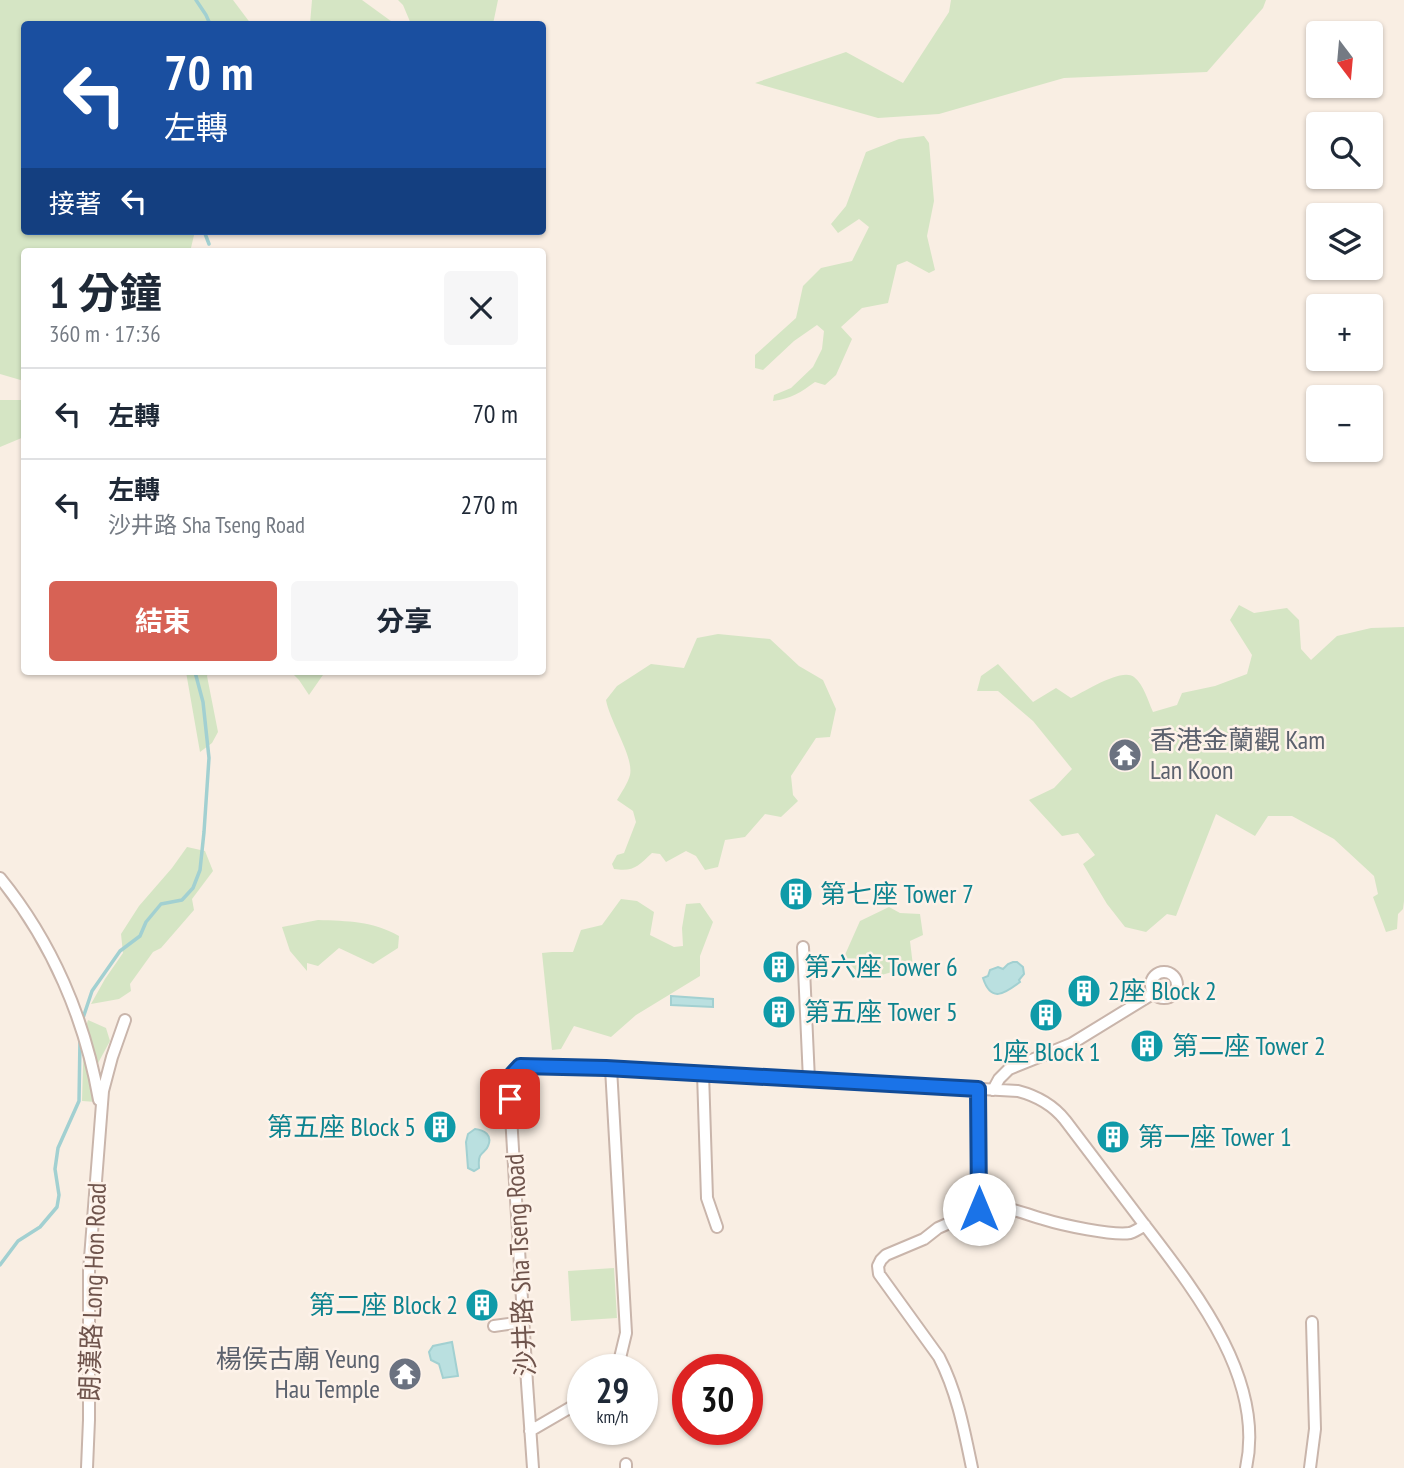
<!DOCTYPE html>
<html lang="zh-TW">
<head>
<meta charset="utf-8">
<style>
	:root { --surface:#fff; --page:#f6f6f7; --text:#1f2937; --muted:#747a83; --line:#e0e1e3; --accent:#d76255 }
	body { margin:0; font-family:"PT Sans Narrow","Noto Sans TC",sans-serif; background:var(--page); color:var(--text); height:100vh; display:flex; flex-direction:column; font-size:26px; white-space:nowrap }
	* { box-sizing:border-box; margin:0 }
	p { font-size:23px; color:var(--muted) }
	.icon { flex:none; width:38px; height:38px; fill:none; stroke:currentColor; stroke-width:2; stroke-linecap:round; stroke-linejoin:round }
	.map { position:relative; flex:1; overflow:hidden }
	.details { position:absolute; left:21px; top:248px; width:525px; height:427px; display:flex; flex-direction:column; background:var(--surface); border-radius:7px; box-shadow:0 2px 5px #0004 }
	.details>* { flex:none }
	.top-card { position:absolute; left:21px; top:21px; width:525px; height:214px; border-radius:7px; box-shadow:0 2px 5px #0004; background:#1a4fa0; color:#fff; overflow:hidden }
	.needle { width:46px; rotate:164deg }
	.buttons { position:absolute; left:1306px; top:21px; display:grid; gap:14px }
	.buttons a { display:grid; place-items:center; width:77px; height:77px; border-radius:7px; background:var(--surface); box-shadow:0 2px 5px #0004; font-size:35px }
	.speed { position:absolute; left:567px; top:1354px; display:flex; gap:14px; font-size:35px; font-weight:700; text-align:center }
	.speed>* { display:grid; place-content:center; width:91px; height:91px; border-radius:50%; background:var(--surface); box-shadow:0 2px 5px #0004; line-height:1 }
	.speed small { font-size:18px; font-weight:400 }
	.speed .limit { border:10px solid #d22; background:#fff; color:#111 }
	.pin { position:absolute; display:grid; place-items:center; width:60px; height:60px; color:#fff; margin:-30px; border-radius:14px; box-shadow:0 4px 10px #0006 }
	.me { position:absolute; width:77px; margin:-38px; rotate:0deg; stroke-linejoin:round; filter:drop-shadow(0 0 5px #0008) }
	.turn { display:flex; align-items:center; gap:24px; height:147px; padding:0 28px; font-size:32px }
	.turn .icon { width:91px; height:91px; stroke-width:2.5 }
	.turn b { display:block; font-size:49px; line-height:60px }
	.then { display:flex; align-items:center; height:66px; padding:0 28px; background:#0003; gap:14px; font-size:26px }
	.round { display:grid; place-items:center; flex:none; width:74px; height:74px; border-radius:7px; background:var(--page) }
	.head { display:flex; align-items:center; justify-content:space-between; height:119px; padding:0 28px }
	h1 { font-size:42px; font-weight:700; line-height:52px }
	.cta { display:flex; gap:14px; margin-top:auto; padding:14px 28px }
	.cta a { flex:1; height:80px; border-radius:7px; background:var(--accent); color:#fff; font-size:28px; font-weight:700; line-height:80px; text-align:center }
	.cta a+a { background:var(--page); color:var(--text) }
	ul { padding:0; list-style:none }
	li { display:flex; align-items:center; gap:21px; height:91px; padding:0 28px; border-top:2px solid var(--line) }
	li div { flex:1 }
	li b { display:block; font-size:26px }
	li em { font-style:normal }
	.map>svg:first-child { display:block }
	.green { fill:#d5e5c4; fill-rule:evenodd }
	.water { fill:#bae0e0; stroke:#a2d0d1; stroke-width:2 }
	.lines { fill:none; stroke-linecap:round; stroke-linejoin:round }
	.stream { stroke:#a2d0d1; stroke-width:3.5 }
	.street-casing { stroke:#c9b5ab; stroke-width:14 }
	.street { stroke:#fff; stroke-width:10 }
	.route-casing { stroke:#114b97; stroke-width:18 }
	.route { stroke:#1a73e8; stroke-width:12 }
	.labels { text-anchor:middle; stroke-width:5; stroke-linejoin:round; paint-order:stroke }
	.worship-label { font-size:26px; fill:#5b616d; stroke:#fdf2e9; text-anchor:start }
	.culture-label { font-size:26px; fill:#0d838f; stroke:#fdf2e9; text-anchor:start }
	.street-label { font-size:26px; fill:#6f544c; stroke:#fdf2e9 }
</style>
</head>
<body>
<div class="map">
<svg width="1404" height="1468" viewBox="0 0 1404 1468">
	<rect width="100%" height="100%" fill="#f9eee3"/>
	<path class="green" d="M0,0H233L251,24H24V231H195L190,252H24V381L0,374Z
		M312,0H362L395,24H310Z
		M398,0H498L493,24H411L403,5Z
		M951,0H1266L1263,8L1207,72L1064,78L939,114L878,118L755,83L846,52L903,83L949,12Z
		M924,136L929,143L934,201L927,236L935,270L929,273L907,261L897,265L888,303L862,308L841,327L852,339L836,375L825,385L815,382C801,392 791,399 773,401L774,395L791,388L813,367L822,349L824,331L817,325L794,341L763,370L755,368V355L796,318L803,286L821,268L852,261L869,227L859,219L838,233L831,224L846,206L866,152L899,139Z
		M0,400H24V437L0,447Z
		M1239,605L1254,613L1287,608L1299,620L1301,649L1311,660L1337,636L1371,628L1404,627V901L1403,909L1398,914L1397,929L1386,932L1373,897L1378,894L1374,876L1334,839L1292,816H1268L1255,836L1216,814L1176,916L1167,914L1146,932L1125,927L1107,904L1083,864L1095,855L1078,833L1062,836L1029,800L1054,788L1072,769L1033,721L998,691H977L981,676L998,664L1033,702L1056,688L1071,698C1084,692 1122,667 1134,677C1144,685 1148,701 1153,712L1177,705L1182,693L1215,686L1247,674L1252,655L1230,620ZM1123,740L1140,758L1126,770L1109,752Z
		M718,634L770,639L799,666L823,680L836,709L830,737L816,738L791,776L793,795L798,801L781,817L765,814L745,837L725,840L718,867L705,870L696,856L686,851L666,862L660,854L652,853C638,866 634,872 614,869L612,864L617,855L624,853L636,822L633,811L617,800C621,793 628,783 630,775C634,757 610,722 606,700L617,686L651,664L684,668L697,638Z
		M186,672H209L207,676L218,732L212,743L200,752Z
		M291,672H325L309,695L299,680Z
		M187,847L205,851L213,871L192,899L194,910L161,948L153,952L130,984L131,991L119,999L91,1004L105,979L123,953L121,934L139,906L172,868Z
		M621,899L637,901L654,912L650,935L674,947L683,946L682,928L686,904L700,903L713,922L700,956V976L636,1015L611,1037L574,1026L561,1049L552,1050L542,953L552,952H573L581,930L602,925Z
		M889,907L900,913L920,914L923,935L910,941L913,966L878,976L859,974L844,957L860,921Z
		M318,920C348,921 372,921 399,936L398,948L373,964L339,948L318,966L307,963V971L290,951L282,927Z
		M88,1020L106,1028L110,1041L97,1065L101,1075L96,1102L82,1101L84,1033Z
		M614,1268L617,1318L571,1321L568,1271Z"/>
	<path class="water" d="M1013,962H1017L1023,967L1024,974L1019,980L1020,982C1004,994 991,1003 983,978L988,976L990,970L998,967L1003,969L1008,964Z
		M671,996L713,999V1007L671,1005Z
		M475,1129C484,1130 493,1135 488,1146C487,1150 482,1152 480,1156C478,1160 479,1164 479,1168L474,1171L468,1168L466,1142L468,1134Z
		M452,1342L458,1376L443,1378L439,1364L431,1360L429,1352L433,1346Z"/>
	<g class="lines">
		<path class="stream" d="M196,0L206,15L210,24
			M204,231L209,244
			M82,1021L92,991L120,951L140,936L146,922L161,904L182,900L193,888L200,870L204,832L209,758L203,702L195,672
			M0,1265L18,1241L40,1227L57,1207L59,1195L55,1169L58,1148L79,1101L80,1039"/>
		<defs>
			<path id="street" d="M0,878C52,942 85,1019 99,1100
				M803,947L809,1080
				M1151 985a13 13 0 1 1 26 0a13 13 0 1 1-26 0Z
				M703,1073L707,1198L717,1227
				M978,1089L979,1210C1001,1202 1021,1213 1043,1219C1062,1225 1113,1236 1130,1233C1136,1231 1140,1228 1145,1225
				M993,1090L999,1079L1009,1069L1071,1044L1154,993
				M494,1326L523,1322
				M608,1370L620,1358L626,1333L611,1068
				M530,1431L573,1406L583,1396
				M626,1464V1468
				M87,1468L89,1420V1271L103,1091L112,1057L125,1020
				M533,1468L527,1383L510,1099V1077L520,1066L606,1068L1018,1091C1037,1096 1053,1105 1065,1120C1090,1153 1115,1186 1140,1219C1192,1287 1266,1377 1246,1468
				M972,1468C964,1429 957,1392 939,1357L879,1274L878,1266L881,1260L886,1255L924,1239L938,1228L979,1210
				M1310,1468L1315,1429L1312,1322"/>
		</defs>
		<use href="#street" class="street-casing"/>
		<use href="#street" class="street"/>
	</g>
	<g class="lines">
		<defs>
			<path id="route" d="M510,1099V1077L520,1066L606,1068L978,1089L979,1209"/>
		</defs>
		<use href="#route" class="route-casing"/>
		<use href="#route" class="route"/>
	</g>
	<defs>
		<symbol id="temple-disc" viewBox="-11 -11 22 22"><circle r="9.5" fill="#6b7280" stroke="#fdf2e9"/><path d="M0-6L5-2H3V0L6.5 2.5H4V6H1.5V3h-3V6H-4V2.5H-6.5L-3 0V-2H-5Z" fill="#fff"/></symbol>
		<symbol id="building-disc" viewBox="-11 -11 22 22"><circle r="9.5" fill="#0f9aa8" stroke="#fdf2e9"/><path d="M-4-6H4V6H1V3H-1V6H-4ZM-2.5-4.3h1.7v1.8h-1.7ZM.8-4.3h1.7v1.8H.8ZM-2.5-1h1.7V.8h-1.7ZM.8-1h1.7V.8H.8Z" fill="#fff"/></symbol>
	</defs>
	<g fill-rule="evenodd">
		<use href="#temple-disc" x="1106" y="736" width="38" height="38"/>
		<use href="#building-disc" x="777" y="875" width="38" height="38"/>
		<use href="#building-disc" x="760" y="948" width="38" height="38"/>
		<use href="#building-disc" x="1065" y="972" width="38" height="38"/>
		<use href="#building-disc" x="760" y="993" width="38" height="38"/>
		<use href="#building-disc" x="1027" y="996" width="38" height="38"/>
		<use href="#building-disc" x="1128" y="1027" width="38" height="38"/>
		<use href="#building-disc" x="421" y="1108" width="38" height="38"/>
		<use href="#building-disc" x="1094" y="1118" width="38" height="38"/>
		<use href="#building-disc" x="463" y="1286" width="38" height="38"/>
		<use href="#temple-disc" x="386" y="1355" width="38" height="38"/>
	</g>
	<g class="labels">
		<g class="worship-label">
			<text x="1150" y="749">香港金蘭觀 Kam<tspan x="1150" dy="30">Lan Koon</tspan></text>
			<text x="380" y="1368" text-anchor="end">楊侯古廟 Yeung<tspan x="380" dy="30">Hau Temple</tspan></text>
		</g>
		<g class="culture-label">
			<text x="820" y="903">第七座 Tower 7</text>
			<text x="804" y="976">第六座 Tower 6</text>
			<text x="1108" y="1000">2座 Block 2</text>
			<text x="804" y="1021">第五座 Tower 5</text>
			<text x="1172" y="1055">第二座 Tower 2</text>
			<text x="1046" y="1061" text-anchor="middle">1座 Block 1</text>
			<text x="416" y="1136" text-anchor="end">第五座 Block 5</text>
			<text x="1138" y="1146">第一座 Tower 1</text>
			<text x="458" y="1314" text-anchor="end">第二座 Block 2</text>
		</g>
		<g class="street-label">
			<text transform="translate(520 1265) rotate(-93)" y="9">沙井路 Sha Tseng Road</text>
			<text transform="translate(93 1292) rotate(-88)" y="9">朗漢路 Long Hon Road</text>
		</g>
	</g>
</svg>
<div class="buttons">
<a><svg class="needle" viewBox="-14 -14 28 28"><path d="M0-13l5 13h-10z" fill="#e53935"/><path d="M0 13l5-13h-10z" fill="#747a83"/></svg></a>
<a><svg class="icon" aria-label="search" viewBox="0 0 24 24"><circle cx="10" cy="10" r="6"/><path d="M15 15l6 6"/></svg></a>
<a><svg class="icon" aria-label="layers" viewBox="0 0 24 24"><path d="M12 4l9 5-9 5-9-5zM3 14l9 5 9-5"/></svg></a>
<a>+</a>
<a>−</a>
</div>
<div class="speed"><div>29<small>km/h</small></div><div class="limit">30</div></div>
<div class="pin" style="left:510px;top:1099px;background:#d93025"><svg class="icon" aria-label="arrive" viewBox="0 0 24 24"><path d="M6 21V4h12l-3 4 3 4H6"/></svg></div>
<svg class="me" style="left:979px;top:1209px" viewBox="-20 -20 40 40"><circle r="19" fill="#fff"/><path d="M0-13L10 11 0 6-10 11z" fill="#1a73e8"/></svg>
<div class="top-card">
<div class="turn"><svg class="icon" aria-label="left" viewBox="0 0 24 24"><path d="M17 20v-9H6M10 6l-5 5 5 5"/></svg><div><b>70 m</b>左轉</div></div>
<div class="then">接著<svg class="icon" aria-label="left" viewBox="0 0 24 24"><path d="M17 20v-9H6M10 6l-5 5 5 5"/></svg></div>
</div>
<section class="details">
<div class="head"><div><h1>1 分鐘</h1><p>360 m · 17:36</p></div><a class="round"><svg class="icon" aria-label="close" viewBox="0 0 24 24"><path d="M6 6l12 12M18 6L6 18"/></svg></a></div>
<ul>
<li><svg class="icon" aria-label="left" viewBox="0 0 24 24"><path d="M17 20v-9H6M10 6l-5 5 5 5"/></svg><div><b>左轉</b></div><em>70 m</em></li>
<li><svg class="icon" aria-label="left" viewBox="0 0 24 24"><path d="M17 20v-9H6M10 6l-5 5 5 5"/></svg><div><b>左轉</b><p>沙井路 Sha Tseng Road</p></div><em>270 m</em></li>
</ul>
<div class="cta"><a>結束</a><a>分享</a></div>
</section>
</div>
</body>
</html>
